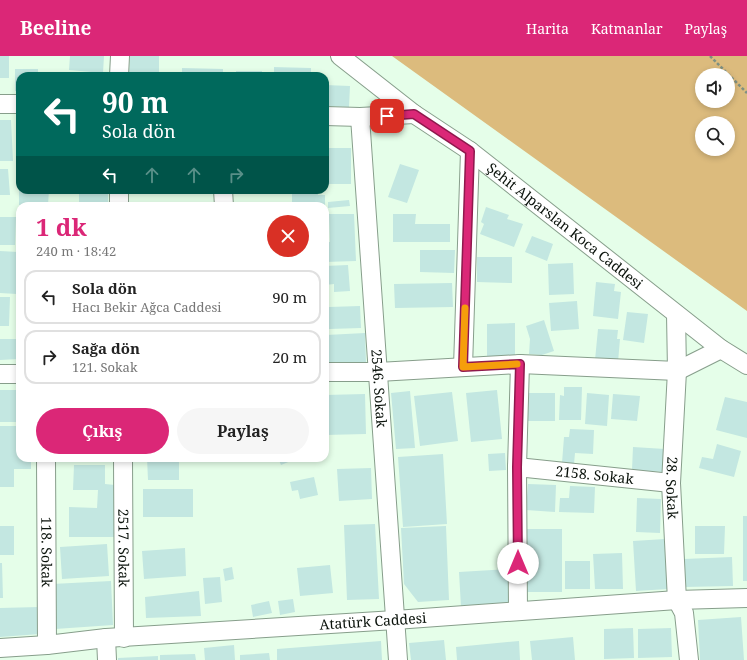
<!DOCTYPE html>
<html lang="tr">
<head>
<meta charset="utf-8">
<style>
	:root { --surface:#fff; --page:#f6f6f6; --text:#222; --muted:#767676; --line:#e0e0e0; --accent:#db2777 }
	body { margin:0; font-family:"Noto Serif",serif; background:var(--page); color:var(--text); height:100vh; display:flex; flex-direction:column; font-size:15px; white-space:nowrap }
	* { box-sizing:border-box; margin:0 }
	p { font-size:13px; color:var(--muted) }
	.icon { flex:none; width:22px; height:22px; fill:none; stroke:currentColor; stroke-width:2; stroke-linecap:round; stroke-linejoin:round }
	.map { position:relative; flex:1; overflow:hidden }
	.side { position:absolute; left:16px; top:146px; width:313px; height:260px; display:flex; flex-direction:column; background:var(--surface); border-radius:12px; box-shadow:0 2px 6px #0003 }
	.side>* { flex:none }
	.banner { position:absolute; left:16px; top:16px; width:313px; height:122px; border-radius:12px; box-shadow:0 2px 6px #0003; background:#00695c; color:#fff; overflow:hidden }
	.controls { position:absolute; left:695px; top:12px; display:grid; gap:8px }
	.controls a { display:grid; place-items:center; width:40px; height:40px; border-radius:50%; background:var(--surface); box-shadow:0 2px 6px #0003; font-size:20px }
	.pin { position:absolute; display:grid; place-items:center; width:34px; height:34px; color:#fff; margin:-17px; border-radius:8px; box-shadow:0 2px 6px #0006 }
	.me { position:absolute; width:44px; margin:-22px; rotate:0deg; stroke-linejoin:round; filter:drop-shadow(0 0 3px #0008) }
	.turn { display:flex; align-items:center; gap:14px; height:84px; padding:0 20px; font-size:18px }
	.turn .icon { width:52px; height:52px; stroke-width:2.5 }
	.turn b { display:block; font-size:28px; line-height:34px }
	.lanes { display:flex; align-items:center; height:38px; padding:0 20px; background:#0003; justify-content:center; gap:20px; direction:ltr }
	.lanes .off { opacity:.35 }
	.round { display:grid; place-items:center; flex:none; width:42px; height:42px; border-radius:21px; background:var(--page) }
	.headline { display:flex; align-items:center; justify-content:space-between; height:68px; padding:0 20px }
	h1 { font-size:24px; font-weight:700; line-height:30px; color:var(--accent) }
	.action { display:flex; gap:8px; margin-top:auto; padding:8px 20px }
	.action a { flex:1; height:46px; border-radius:24px; background:var(--accent); color:#fff; font-size:16px; font-weight:700; line-height:46px; text-align:center }
	.action a+a { background:var(--page); color:var(--text) }
	ul { padding:0; list-style:none }
	li { display:flex; align-items:center; gap:12px; height:54px; margin:0 8px 6px; padding:0 12px; border:2px solid var(--line); border-radius:12px }
	li div { flex:1 }
	li b { display:block; font-size:15px }
	li em { font-style:normal }
	header { display:flex; align-items:center; gap:24px; box-sizing:border-box; height:56px; padding:0 20px; background:var(--accent); color:#fff }
	header strong { font-size:19px }
	nav { display:flex; gap:22px; margin-inline-start:auto; font-size:14px }
	.map>svg:first-child { display:block }
	.forest { fill:#dcbb7d; fill-rule:evenodd }
	.building { fill:#c3e7e1 }
	.lines { fill:none; stroke-linecap:round; stroke-linejoin:round }
	.street-casing { stroke:#879e8b; stroke-width:20 }
	.path { stroke:#7f9082; stroke-width:2.5; stroke-dasharray:3 2; stroke-linecap:butt }
	.street { stroke:#fff; stroke-width:18 }
	.route-casing { stroke:#8e194d; stroke-width:10 }
	.route { stroke:#db2777; stroke-width:7 }
	.slow { stroke:#f59e0b; stroke-width:7 }
	.labels { text-anchor:middle; stroke-width:3; stroke-linejoin:round; paint-order:stroke }
	.street-label { font-size:14px; fill:#0a120b; stroke:#fff }
</style>
</head>
<body>
<header>
<strong>Beeline</strong>
<nav><a>Harita</a><a>Katmanlar</a><a>Paylaş</a></nav>
</header>
<div class="map">
<svg width="747" height="604" viewBox="0 0 747 604">
	<rect width="100%" height="100%" fill="#e5fee9"/>
	<path class="forest" d="M392,0H747V255ZM702,19H728V45H702ZM702,67H728V93H702Z"/>
	<path class="building" d="M0,0H9V22H0Z
		M70,0H104L103,17L69,14Z
		M130,0H159V20H129Z
		M274,11L311,12V20H274Z
		M182,12L223,13V20H182Z
		M15,13H38V20H20V35H15Z
		M236,15H262V20H236Z
		M325,29L350,30L349,51L325,50Z
		M0,64H11L13,105H0Z
		M325,92H351V128H325Z
		M400,108L419,114L407,147L388,141Z
		M0,113H8L10,139H0Z
		M19,134H49L48,149H19Z
		M79,134H108V149H79Z
		M292,134H317L318,139H325V150H292Z
		M349,144L350,150L328,152V146Z
		M486,151L509,159L507,163L523,168L514,191L480,178L484,168L481,166Z
		M329,158H354L356,205L325,206V186H330Z
		M393,158H416L415,168H450V186H393Z
		M0,161H16L15,189H0Z
		M532,180L553,188L547,205L525,196Z
		M420,194H455L454,217L420,216Z
		M0,195L18,196L17,238L0,237Z
		M477,201H512V227L477,226Z
		M573,207L574,238L549,239L548,208Z
		M348,209L350,235L334,236V228L325,229V210Z
		M596,226L615,228L614,235L621,236L618,263L593,260Z
		M452,227L453,251L395,252L394,228Z
		M0,241H10L9,270H0Z
		M577,245L579,273L551,275L549,247Z
		M360,250L361,272L329,273V251Z
		M627,256L648,258L644,287L623,284Z
		M544,264L554,295L542,299L529,298L530,283L526,270Z
		M515,267V301H487V268Z
		M598,273L618,274L617,283H620L618,306L595,304Z
		M365,277L366,306L327,308L326,279Z
		M0,283H18L19,303L0,304Z
		M564,331H582L581,364H559L560,339L564,340Z
		M0,334H20L19,366H0Z
		M497,334L502,383L471,386L466,337Z
		M410,335L415,392L396,393L391,337Z
		M452,336L458,385L420,390L414,340Z
		M527,337H555V365H527Z
		M587,337L609,339L607,370L585,368Z
		M365,338L366,378L325,379V339Z
		M613,338L640,340L637,365L611,363Z
		M725,341L747,346V382L716,374Z
		M0,370H20V402H31V413H14V431H0Z
		M570,373L594,374L593,398L575,397L574,408L562,407L564,381H569Z
		M717,388L741,395L734,421L699,412L702,401L713,403Z
		M633,391L665,393L663,416L632,414Z
		M505,397L506,414L489,415L488,398Z
		M443,398L447,468L403,471L398,401Z
		M61,402H112V405L61,404Z
		M147,402H179V424H148Z
		M278,402H298L281,409Z
		M74,409H105V428L115,429V481H69V451L97,452L98,434H73Z
		M371,412L372,443L339,445L337,413Z
		M314,421L318,439L300,443L298,434L292,435L290,426Z
		M528,428L556,429L555,456L526,454Z
		M570,430L595,431L594,457L559,456L560,442H569Z
		M143,433H193V461H143Z
		M637,442L661,443L660,477L636,476Z
		M743,460H747V525H743Z
		M375,468L379,543L347,544L344,469Z
		M0,470H14V499H0Z
		M446,470L449,544L418,546L404,528L401,472Z
		M695,470H725L724,498H695Z
		M526,473H562V536H527Z
		M665,483L668,533L636,535L633,485Z
		M107,488L109,520L62,523L60,491Z
		M185,492L186,520L144,523L142,495Z
		M622,497L623,533H595L593,498Z
		M732,501L733,530L684,531V503Z
		M565,505H590V533H565Z
		M0,507H2L3,542H0Z
		M330,509L333,537L300,540L297,512Z
		M232,511L234,523L225,525L223,513Z
		M509,513L511,548L461,551L459,516Z
		M220,521L222,546L205,548L203,522Z
		M111,525L113,569L55,573L52,528Z
		M199,535L201,560L146,562L145,541Z
		M293,543L295,556L280,559L278,545Z
		M269,545L272,557L253,561L251,549Z
		M39,551L40,578L0,581V552Z
		M741,561L744,604H700L698,564Z
		M633,572L634,602L604,603V573Z
		M671,572L672,601L638,602V573Z
		M573,581L575,604H532L530,585Z
		M444,584L446,604H411L409,587Z
		M381,585L382,604H277V593Z
		M519,585L520,604H457L456,591Z
		M234,589L235,604H205L204,592Z
		M269,597L270,604H240V599Z
		M195,598L196,604H160V599Z
		M158,600V604H118V602Z"/>
	<g class="lines">
		<defs>
			<g id="street">
				<path id="s1" d="M340,0L414,58L470,95L721,293L747,309"/>
				<path d="M119,20L120,0"/>
				<path d="M0,48H20"/>
				<path d="M325,60L360,61L414,58"/>
				<path id="s2" d="M360,61L398,604"/>
				<path d="M119,134V150"/>
				<path d="M223,134L224,150"/>
				<path id="s3" d="M676,258L677,315L671,427L677,544L684,557L689,604"/>
				<path d="M463,311L470,95"/>
				<path d="M325,316H378L520,308L677,315L721,293"/>
				<path d="M0,318H20"/>
				<path id="s4" d="M46,402L47,589"/>
				<path id="s5" d="M123,402L124,582"/>
				<path id="s6" d="M517,411L671,427"/>
				<path d="M518,555L517,411L520,308"/>
				<path d="M106,582L107,604"/>
				<path id="s7" d="M0,592L47,589L106,582L395,564L677,544L747,542"/>
			</g>
		</defs>
		<use href="#street" class="street-casing"/>
		<path class="path" d="M710,0L747,37"/>
		<use href="#street" class="street"/>
	</g>
	<g class="lines">
		<defs>
			<path id="route" d="M387,60L414,58L470,95L463,311L520,308L517,411L518,507"/>
		</defs>
		<use href="#route" class="route-casing"/>
		<use href="#route" class="route"/>
		<path class="slow" d="M465,252L463,311L517,308"/>
	</g>
	<g class="labels">
		<g class="street-label">
			<text dy="5" stroke="none"><textPath href="#s1" startOffset="282">Şehit Alparslan Koca Caddesi</textPath></text>
			<text dy="5" stroke="none"><textPath href="#s2" startOffset="272">2546. Sokak</textPath></text>
			<text dy="5" stroke="none"><textPath href="#s6" startOffset="78">2158. Sokak</textPath></text>
			<text dy="5" stroke="none"><textPath href="#s3" startOffset="174">28. Sokak</textPath></text>
			<text dy="5" stroke="none"><textPath href="#s5" startOffset="90">2517. Sokak</textPath></text>
			<text dy="5" stroke="none"><textPath href="#s4" startOffset="94">118. Sokak</textPath></text>
			<text dy="5" stroke="none"><textPath href="#s7" startOffset="374">Atatürk Caddesi</textPath></text>
		</g>
	</g>
</svg>
<div class="controls">
<a><svg class="icon" aria-label="sound" viewBox="0 0 24 24"><path d="M4 9h4l5-4v14l-5-4H4zM17 9q2 3 0 6"/></svg></a>
<a><svg class="icon" aria-label="search" viewBox="0 0 24 24"><circle cx="10" cy="10" r="6"/><path d="M15 15l6 6"/></svg></a>
</div>
<div class="pin" style="left:387px;top:60px;background:#d93025"><svg class="icon" aria-label="arrive" viewBox="0 0 24 24"><path d="M6 21V4h12l-3 4 3 4H6"/></svg></div>
<svg class="me" style="left:518px;top:507px" viewBox="-20 -20 40 40"><circle r="19" fill="#fff"/><path d="M0-13L10 11 0 6-10 11z" fill="#db2777"/></svg>
<div class="banner">
<div class="turn"><svg class="icon" aria-label="left" viewBox="0 0 24 24"><path d="M17 20v-9H6M10 6l-5 5 5 5"/></svg><div><b>90 m</b>Sola dön</div></div>
<div class="lanes"><svg class="icon" aria-label="left" viewBox="0 0 24 24"><path d="M17 20v-9H6M10 6l-5 5 5 5"/></svg><svg class="icon off" aria-label="ahead" viewBox="0 0 24 24"><path d="M12 20V5M6 11l6-6 6 6"/></svg><svg class="icon off" aria-label="ahead" viewBox="0 0 24 24"><path d="M12 20V5M6 11l6-6 6 6"/></svg><svg class="icon off" aria-label="right" viewBox="0 0 24 24"><path d="M7 20v-9h11M14 6l5 5-5 5"/></svg></div>
</div>
<section class="side">
<div class="headline"><div><h1>1 dk</h1><p>240 m · 18:42</p></div><a class="round" style="background:#d93025;color:#fff"><svg class="icon" aria-label="close" viewBox="0 0 24 24"><path d="M6 6l12 12M18 6L6 18"/></svg></a></div>
<ul>
<li><svg class="icon" aria-label="left" viewBox="0 0 24 24"><path d="M17 20v-9H6M10 6l-5 5 5 5"/></svg><div><b>Sola dön</b><p>Hacı Bekir Ağca Caddesi</p></div><em>90 m</em></li>
<li><svg class="icon" aria-label="right" viewBox="0 0 24 24"><path d="M7 20v-9h11M14 6l5 5-5 5"/></svg><div><b>Sağa dön</b><p>121. Sokak</p></div><em>20 m</em></li>
</ul>
<div class="action"><a>Çıkış</a><a>Paylaş</a></div>
</section>
</div>
</body>
</html>
